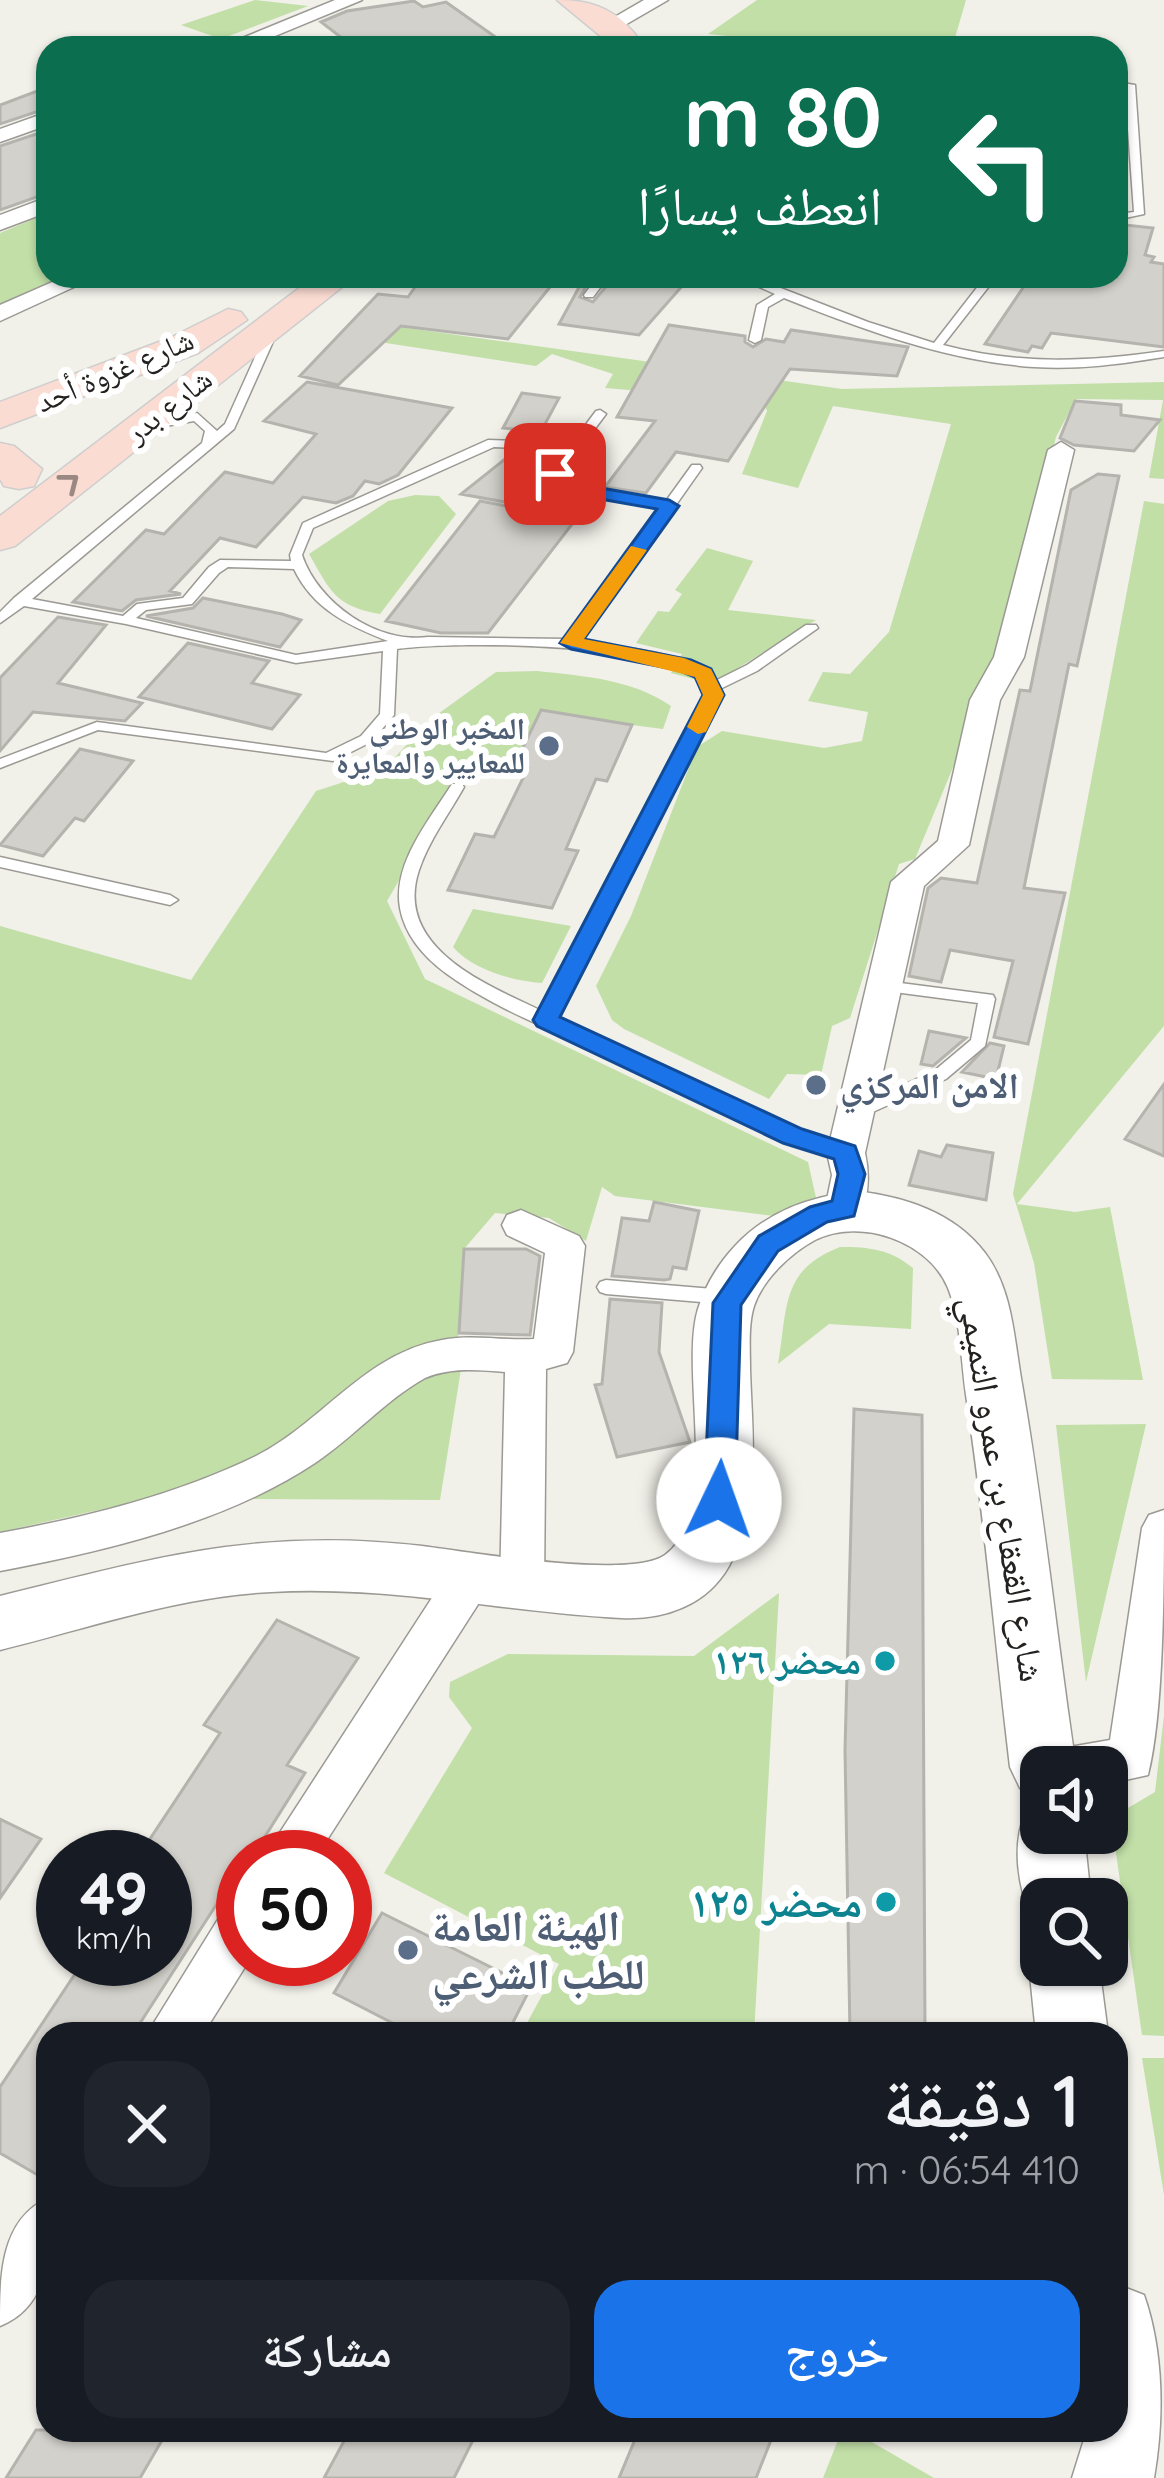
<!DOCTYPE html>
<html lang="ar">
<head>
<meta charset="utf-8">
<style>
	:root { --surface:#171b24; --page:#20242c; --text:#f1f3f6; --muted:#9ea1a6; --accent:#1a73e8 }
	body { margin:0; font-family:Quicksand,"Noto Naskh Arabic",sans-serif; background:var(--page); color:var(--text); direction:rtl; height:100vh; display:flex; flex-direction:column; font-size:45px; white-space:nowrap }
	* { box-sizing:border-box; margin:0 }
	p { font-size:39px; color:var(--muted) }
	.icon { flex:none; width:66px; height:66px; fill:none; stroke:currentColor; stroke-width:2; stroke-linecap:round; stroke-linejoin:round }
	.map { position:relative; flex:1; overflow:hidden; direction:ltr }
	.panel { position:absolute; left:36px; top:2022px; width:1092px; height:420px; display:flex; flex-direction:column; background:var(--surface); border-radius:36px; box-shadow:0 3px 9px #0004; direction:rtl }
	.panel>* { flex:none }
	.banner { position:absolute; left:36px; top:36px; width:1092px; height:252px; border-radius:36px; box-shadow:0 3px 9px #0004; direction:rtl; background:#0b6e4f; color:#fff; overflow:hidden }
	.tools { position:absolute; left:1020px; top:1746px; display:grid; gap:24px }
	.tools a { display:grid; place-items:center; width:108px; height:108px; border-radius:24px; background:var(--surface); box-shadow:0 3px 9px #0004; font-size:60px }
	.speed { position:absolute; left:36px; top:1830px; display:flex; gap:24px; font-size:60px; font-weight:700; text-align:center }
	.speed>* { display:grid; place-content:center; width:156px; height:156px; border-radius:50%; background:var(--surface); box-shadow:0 3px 9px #0004; line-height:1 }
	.speed small { font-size:30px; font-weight:400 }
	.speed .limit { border:18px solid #d22; background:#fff; color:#111 }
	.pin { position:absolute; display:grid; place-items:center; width:102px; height:102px; color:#fff; margin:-51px; border-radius:24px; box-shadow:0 6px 18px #0006 }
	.me { position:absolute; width:132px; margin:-66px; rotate:3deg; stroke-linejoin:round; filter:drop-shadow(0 0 9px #0008) }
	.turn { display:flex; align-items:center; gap:42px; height:252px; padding:0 48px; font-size:54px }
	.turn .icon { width:156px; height:156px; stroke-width:2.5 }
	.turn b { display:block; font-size:84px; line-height:102px }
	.round { display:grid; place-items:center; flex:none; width:126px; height:126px; border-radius:36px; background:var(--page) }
	.head { display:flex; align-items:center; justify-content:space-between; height:204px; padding:0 48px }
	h1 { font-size:72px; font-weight:600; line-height:90px }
	.button { display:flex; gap:24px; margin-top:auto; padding:24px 48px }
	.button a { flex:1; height:138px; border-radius:36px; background:var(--accent); color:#fff; font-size:48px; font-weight:600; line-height:138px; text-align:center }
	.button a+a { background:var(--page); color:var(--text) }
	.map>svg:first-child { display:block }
	.green { fill:#c1dfa7 }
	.building { fill:#d3d1cb; stroke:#b5b3ad; stroke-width:3 }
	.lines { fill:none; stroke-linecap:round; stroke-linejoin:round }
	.service-casing { stroke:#9b9994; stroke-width:3 }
	.minor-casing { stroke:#9b9994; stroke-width:3 }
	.secondary-casing { stroke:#9b9994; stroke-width:3 }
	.primary-casing { stroke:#cfcece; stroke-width:3 }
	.service { fill:#fff; fill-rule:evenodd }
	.minor { fill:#fff; fill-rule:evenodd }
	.secondary { fill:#fff; fill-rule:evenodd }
	.primary { fill:#fbdcd3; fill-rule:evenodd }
	.oneway { stroke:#9a8882 }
	.route { fill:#1a73e8; stroke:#114b97; stroke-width:3 }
	.slow { fill:#f59e0b }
	.service-dot { fill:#5c6f8a; stroke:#fff; stroke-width:4.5 }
	.culture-dot { fill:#0f9aa8; stroke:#fff; stroke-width:4.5 }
	.labels { text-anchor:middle; stroke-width:12; stroke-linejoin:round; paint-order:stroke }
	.far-street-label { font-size:30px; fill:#232220; stroke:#fff }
	.far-service-label { font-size:30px; font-weight:bold; fill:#4e5e75; stroke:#fff; text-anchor:end }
	.service-label { font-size:36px; font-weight:bold; fill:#4e5e75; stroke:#fff; text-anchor:start }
	.street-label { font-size:36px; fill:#232220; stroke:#fff }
	.culture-label { font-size:36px; font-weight:bold; fill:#0d838f; stroke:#fff; text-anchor:end }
	.near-culture-label { font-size:42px; font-weight:bold; fill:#0d838f; stroke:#fff; text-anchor:end }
	.near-service-label { font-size:42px; font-weight:bold; fill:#4e5e75; stroke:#fff; text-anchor:start }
</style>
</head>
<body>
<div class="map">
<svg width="1164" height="2478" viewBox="0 0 1164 2478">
	<rect width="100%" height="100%" fill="#f1f0e9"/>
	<path class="green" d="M255,0L308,6L221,39L181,25Z
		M757,0H966L952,48H845L708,34Z
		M48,213V276H74L0,309V233Z
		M379,324L842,389L1164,382V479L1149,478L1163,400L1076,399L1056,437L1005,642L915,859L899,864L850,1018L832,1026L821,1075L787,1074L769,1099L624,1029L612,1020L596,986L631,916L697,747L722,731L824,748L862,741L868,712L808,701L823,672L850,674L889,632L951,424L833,406L798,488L742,474L767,411L763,401L605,388L613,374L552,354L536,366L360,339Z
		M415,495L439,496L456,514L380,614C335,606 331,592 309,554L388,501Z
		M1144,501L1164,504V1026L1017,1204L1075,1212L1110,1207L1143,1380L1052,1379L1034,1263L1013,1194Z
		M707,548L753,561L728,610L816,620L712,684L671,673L682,654L636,643L658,611L669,612L682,594L675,590Z
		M537,671C583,676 632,679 671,706L663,729L548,714L512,777L464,769L387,901L425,979L808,1162L817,1202L782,1217L615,1196L602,1187L586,1241L549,1218L495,1213L464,1249L458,1340L293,1445L157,1497L0,1532V926L191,980L316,791L384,769L431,719L496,672Z
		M473,909L571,926L542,983C513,981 473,970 453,947Z
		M840,1247C869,1247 890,1249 913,1268L911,1329L829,1324L778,1364C788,1308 780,1270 840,1247Z
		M462,1363L440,1500L242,1499L335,1448L431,1370Z
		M1146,1424L1086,1682L1056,1425Z
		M779,1593L754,2034H521L559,1964L384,1873L472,1728L449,1697L450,1682L508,1654L694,1656Z
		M1164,1716V2036L1142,2035L1111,1818L1155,1792Z
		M1142,2058H1164V2195Z
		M842,2430H851L934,2478H823Z"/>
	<path class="building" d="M414,1L423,7L446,2L511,48H355L321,22L347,11Z
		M48,87V108L0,124V105Z
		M48,130V193L0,210V146Z
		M1116,224L1153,228L1145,255L1154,257L1151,262L1164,264V347L1051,333L1042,348L1032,346L1028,352L985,344L1031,276H1116Z
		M423,276H559L508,339L401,326L338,385L300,376L378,294L408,297Z
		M627,276H691L639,335L559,324L583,280L589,281L580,297L593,302L609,283L620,285Z
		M669,325L745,336V342L753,347L766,339L784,342L791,330L908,347L897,376L790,369L728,461L676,452L646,493L605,487L655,421L617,417Z
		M307,382L452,408L398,475L379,484L365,481L353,496L336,503L303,497L256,547L220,538L170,591L181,594L136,600L122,611L73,602L146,530L164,534L225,472L273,483L316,434L264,421Z
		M522,393L559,398L538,437H533L540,432L503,428Z
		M1075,401L1121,405V415L1160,420L1134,451L1074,445L1060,438Z
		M514,452L530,453L505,502L461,494Z
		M1098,474L1119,476L1077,666L1069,664L1024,888L1065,893L1028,1044L994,1037L1013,961L950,950L941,982L909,976L928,888L941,878L977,883L1020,690L1030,691L1071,490Z
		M480,501L576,519L488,633H441L386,621Z
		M203,598L282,614L301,620L280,647L146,616L193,608Z
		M58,617L106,625L58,683L142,703L125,721L33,712L0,751V678Z
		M188,643L269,661L252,683L300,695L272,729L139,697Z
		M541,710L632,725L607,781L596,779L566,849L578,851L552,908L448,890L475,834L494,837L528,768L514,766Z
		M80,749L133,761L84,821L75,818L43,856L0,845Z
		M929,1031L966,1038L933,1066L921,1064Z
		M990,1043L1004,1046L996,1079L962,1072Z
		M1164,1084V1156L1125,1139Z
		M947,1145L993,1153L986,1200L909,1185L919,1151L941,1157Z
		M654,1202L699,1211L686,1269L673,1267L670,1279L664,1280L612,1276L622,1218L649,1221Z
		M464,1249H526L540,1256L530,1335L459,1333Z
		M610,1299L662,1303L659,1352L690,1442L617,1457L595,1385L602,1384Z
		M854,1409L922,1415L925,2034H850L845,1750Z
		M277,1620L358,1658L287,1765L305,1773L252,1857H243V1871L232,1887L229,1885L133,2034H48V2181L0,2153V2087L85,1959H165V1854L146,1845L220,1733L204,1725Z
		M0,1819L41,1839L0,1898Z
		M382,1913L531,1987L507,2034H414L334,1993Z
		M36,2430H168L140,2478H6Z
		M350,2430H478L454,2478H324Z
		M639,2430H775L756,2478H619Z"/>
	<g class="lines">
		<defs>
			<path id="service" d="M1116,82L1135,85L1144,214L1116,220V214L1134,212L1125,88H1116Z
				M598,276H609L593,297H585L584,295Z
				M735,276H750L868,322L934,343L986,276H997L943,345C1018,365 1089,362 1164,351V357C1121,364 1078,370 1034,367C947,361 864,330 784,298L768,307L761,340L755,343L749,340L757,305L775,294Z
				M270,324L280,326L234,429L32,599L123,616L137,604L183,598L209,567L220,560L291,561L290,555L303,523L488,440L572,443L596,411L600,410L606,414L563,471V479L577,487L666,501L692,465H700L702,468L580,641C616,647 692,651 715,681L747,665L806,625H816L818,628L757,671L720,689L717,704L555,1018L798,1132L852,1149L855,1153L852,1157L846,1159C761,1133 682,1091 602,1053C550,1029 494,1008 447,974C425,958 405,936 400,908C392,864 430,819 452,784H462L464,787C449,814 429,840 419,870C393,948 487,985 542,1011L703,704L706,687C671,641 455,641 397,649L394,715L371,742L333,761L98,730L0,768V759L97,722L326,753L361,736L380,714L383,651L296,663L126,624L24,606L0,623V612L14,598L202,443L205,431L194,421L154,428L148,424L150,421L197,413L217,431L225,424ZM494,447L566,450L551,471L553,484L574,494L661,508L567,639L428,637C377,644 318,603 302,555L313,528ZM228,567L294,569C313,609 349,626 388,641L296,655L136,618L146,610L192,604L219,573Z
				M0,857L170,895L178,900L170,905L0,867Z
				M885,981L993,995L995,999L985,1046L946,1079L855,1120L849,1118L846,1114L849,1110L934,1071L971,1040L978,1003L879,990L877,986L879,982Z
				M606,1280L725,1290L732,1292L734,1297L732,1302L725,1304L606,1294L600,1292L597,1287L600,1282Z"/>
			<path id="minor" d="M335,0H362L246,48H218Z
				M644,0H668L618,29L601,25Z
				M48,112V125L0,142V129Z
				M48,197V212L0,230V215Z
				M66,276H98L0,321V305Z
				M1061,442L1074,450L1024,657L1000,700L969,845L924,886L865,1153C870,1176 869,1198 858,1219L844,1223L830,1219L825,1209L832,1175L827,1153L891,882L938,841L970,700L994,657L1048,450Z
				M521,1210L579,1236L585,1246L573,1352L567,1363L546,1369L544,1586L538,1600L522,1605L506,1600L500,1586L505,1372C478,1370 451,1367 425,1378C384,1401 354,1437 315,1463C225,1523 105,1551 0,1571V1533C87,1517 176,1495 256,1456C322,1423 365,1353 442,1340C472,1334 504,1341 534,1339L545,1253L507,1235L502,1225L507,1215Z
				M1164,1510C1164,1581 1164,1712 1148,1775L1107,1784V1767H1041V1782L1034,1767L1041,1752L1110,1740L1142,1528L1149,1515Z
				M468,1562L484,1567L490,1581L484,1595L316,1857H264L452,1567Z
				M243,1901V1959H250L203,2034H147L225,1908Z
				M48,2198C48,2247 54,2304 0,2326C0,2276 0,2220 48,2198Z"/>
			<path id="secondary" d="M856,1191C905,1197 954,1212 985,1253C1013,1290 1014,1340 1022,1384C1044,1511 1057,1640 1076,1767H1041V1796L1020,1788L1010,1767C995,1643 985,1519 966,1395C961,1361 961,1320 948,1288C929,1241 860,1217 815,1240C791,1253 763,1279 754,1306C748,1325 750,1349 750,1369C752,1436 762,1505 729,1566C707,1605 665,1620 621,1618C504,1612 388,1585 271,1592C179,1596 89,1628 0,1650V1596C155,1558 259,1527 422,1546C470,1552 630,1580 665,1555C722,1514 679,1371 698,1309C705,1286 719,1263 735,1246C768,1211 809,1197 856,1191Z
				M1041,1805V1833H1084L1091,1899H1041V1926L1033,1922C1018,1888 1011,1845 1026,1811Z
				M1041,1940V1965H1099L1108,2034H1036L1029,1965Z
				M1116,2284L1144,2295C1164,2352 1164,2420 1154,2478H1072L1087,2430H1116Z"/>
			<path id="primary" d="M557,0C596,0 619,11 642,43L639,48H615Z
				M315,276H356L15,546L0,550V516Z
				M228,309L241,312L247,320L198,353L0,428V402L172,337Z
				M0,443L14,446L42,469L34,486L19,489L4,486L0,479Z"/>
		</defs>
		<use href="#service" class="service-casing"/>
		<use href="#minor" class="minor-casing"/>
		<use href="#secondary" class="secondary-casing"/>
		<use href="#primary" class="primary-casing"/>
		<use href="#service" class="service"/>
		<use href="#minor" class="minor"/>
		<use href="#secondary" class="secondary"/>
		<use href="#primary" class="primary"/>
	</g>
	<defs><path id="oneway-chevron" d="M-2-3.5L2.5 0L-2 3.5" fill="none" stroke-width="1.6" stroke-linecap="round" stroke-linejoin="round" transform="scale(3)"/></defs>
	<use class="oneway" href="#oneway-chevron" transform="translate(70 482) rotate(-38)"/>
	<path class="route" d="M555,469L573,483L669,500L679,506L584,639L691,660L711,669L724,695L560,1017L802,1129L855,1146L865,1174L854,1216L827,1222L778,1251L741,1305L735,1500L730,1509L719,1513L709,1509L704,1500L713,1303L759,1236L810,1207L832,1201L838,1174L834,1159L783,1143L537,1026L533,1020L703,695L695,677L678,670L571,649L560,643L657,509L561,492L546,474Z"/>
	<path class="slow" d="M631,546L647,550L584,639L684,658L711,669L724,695L706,732L698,734L687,727L703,695L695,677L560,643Z"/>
	<g class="service-dot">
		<circle cx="549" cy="746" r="12"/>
		<circle cx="816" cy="1085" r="12"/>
		<circle cx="408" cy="1950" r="12"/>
	</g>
	<g class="culture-dot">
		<circle cx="885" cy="1661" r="12"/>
		<circle cx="886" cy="1902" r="12"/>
	</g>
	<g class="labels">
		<g class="far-street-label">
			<text transform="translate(115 371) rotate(-23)" y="10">شارع غزوة أحد</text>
			<text transform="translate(169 406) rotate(-38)" y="10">شارع بدر</text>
		</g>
		<g class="far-service-label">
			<text x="525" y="739">المخبر الوطني<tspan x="525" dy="34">للمعايير والمعايرة</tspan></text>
		</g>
		<g class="service-label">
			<text x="840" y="1098">الامن المركزي</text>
		</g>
		<g class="street-label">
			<text transform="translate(1003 1489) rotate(81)" y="13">شارع القعقاع بن عمرو التميمي</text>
		</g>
		<g class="culture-label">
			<text x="861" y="1674">محضر ١٢٦</text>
		</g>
		<g class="near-culture-label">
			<text x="862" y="1917">محضر ١٢٥</text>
		</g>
		<g class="near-service-label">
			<text x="432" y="1941">الهيئة العامة<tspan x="432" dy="48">للطب الشرعي</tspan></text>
		</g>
	</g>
</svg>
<div class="tools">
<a><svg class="icon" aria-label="sound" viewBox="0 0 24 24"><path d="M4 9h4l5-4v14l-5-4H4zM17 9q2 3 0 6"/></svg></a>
<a><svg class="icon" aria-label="search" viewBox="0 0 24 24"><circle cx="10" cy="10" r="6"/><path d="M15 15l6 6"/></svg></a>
</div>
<div class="speed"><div>49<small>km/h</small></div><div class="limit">50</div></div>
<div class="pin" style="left:555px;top:474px;background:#d93025"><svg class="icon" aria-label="arrive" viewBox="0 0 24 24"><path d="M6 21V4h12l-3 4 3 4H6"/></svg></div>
<svg class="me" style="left:719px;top:1500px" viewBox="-20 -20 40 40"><circle r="19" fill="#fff"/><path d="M0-13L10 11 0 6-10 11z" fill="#1a73e8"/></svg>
<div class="banner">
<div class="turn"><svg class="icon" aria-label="left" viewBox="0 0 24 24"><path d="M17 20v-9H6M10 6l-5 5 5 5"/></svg><div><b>80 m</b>انعطف يسارًا</div></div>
</div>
<section class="panel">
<div class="head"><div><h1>1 دقيقة</h1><p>410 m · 06:54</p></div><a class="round"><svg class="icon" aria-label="close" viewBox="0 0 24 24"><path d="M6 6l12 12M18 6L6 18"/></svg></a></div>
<div class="button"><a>خروج</a><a>مشاركة</a></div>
</section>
</div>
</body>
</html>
